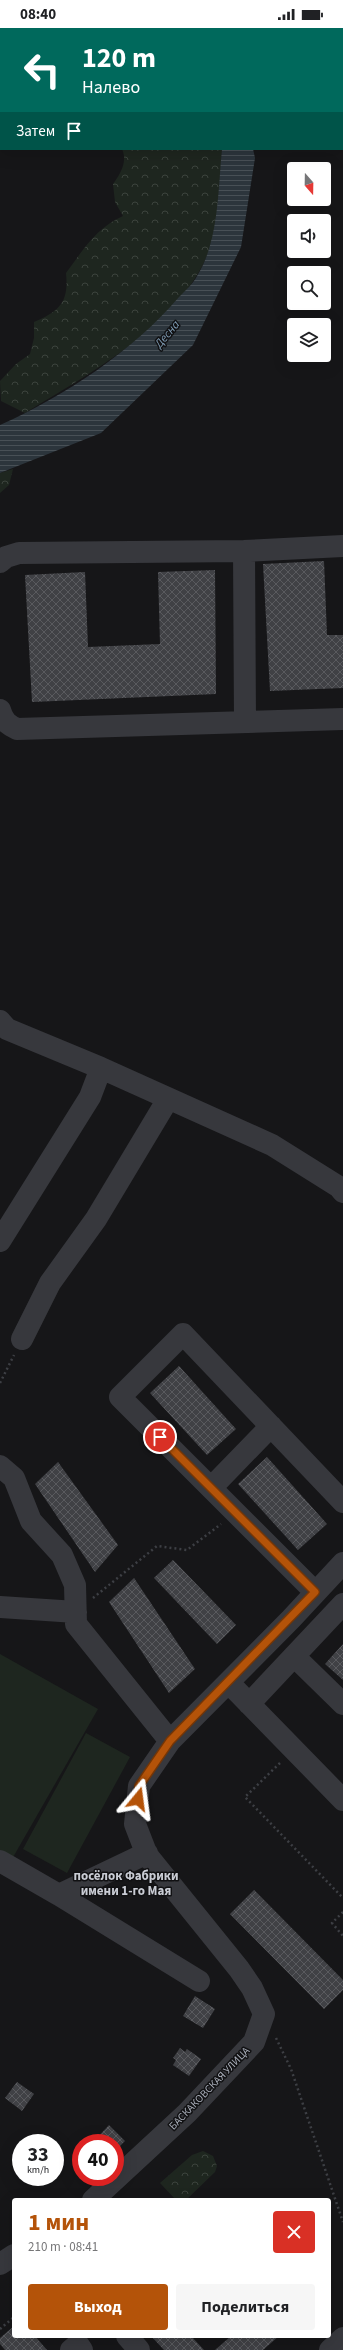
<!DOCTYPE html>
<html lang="ru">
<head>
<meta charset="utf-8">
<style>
	:root { --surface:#fff; --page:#f6f6f6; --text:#202124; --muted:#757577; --accent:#b45309 }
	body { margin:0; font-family:"Source Sans 3",sans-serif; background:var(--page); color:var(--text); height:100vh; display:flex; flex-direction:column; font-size:15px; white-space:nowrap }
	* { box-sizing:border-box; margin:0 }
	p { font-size:13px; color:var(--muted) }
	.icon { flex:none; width:22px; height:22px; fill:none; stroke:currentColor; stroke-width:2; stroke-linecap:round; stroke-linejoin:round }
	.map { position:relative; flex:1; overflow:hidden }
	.sheet { position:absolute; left:12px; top:2170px; width:319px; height:140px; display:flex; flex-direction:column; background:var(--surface); border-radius:4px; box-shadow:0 4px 16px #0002 }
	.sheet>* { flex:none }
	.banner { position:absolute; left:0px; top:0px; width:343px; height:122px; box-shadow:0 4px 16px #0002; background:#00695c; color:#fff; overflow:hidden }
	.needle { width:26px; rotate:160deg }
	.fabs { position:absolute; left:287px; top:134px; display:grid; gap:8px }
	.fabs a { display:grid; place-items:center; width:44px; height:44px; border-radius:4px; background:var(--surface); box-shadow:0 4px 16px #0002; font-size:20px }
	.speed { position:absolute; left:12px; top:2106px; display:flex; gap:8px; font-size:20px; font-weight:700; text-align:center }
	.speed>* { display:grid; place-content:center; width:52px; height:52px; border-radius:50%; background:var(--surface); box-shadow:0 4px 16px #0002; line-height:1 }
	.speed small { font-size:10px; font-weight:400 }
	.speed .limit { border:6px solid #d22; background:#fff; color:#111 }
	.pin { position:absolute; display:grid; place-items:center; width:34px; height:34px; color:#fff; margin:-17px; border:2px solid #fff; border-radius:50%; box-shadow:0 1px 4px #0007 }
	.me { position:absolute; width:44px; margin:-22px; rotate:16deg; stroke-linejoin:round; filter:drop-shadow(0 0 3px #0008) }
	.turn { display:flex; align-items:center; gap:14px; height:84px; padding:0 16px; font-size:18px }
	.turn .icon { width:52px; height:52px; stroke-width:2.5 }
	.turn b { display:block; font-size:28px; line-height:34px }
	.then { display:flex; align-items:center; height:38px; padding:0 16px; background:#0003; gap:8px; font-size:15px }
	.round { display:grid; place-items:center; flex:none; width:42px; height:42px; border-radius:4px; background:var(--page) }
	.overview { display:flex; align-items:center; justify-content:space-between; height:68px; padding:0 16px }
	h1 { font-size:24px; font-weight:700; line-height:30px; color:var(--accent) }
	.primary-button { display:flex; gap:8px; margin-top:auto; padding:8px 16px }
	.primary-button a { flex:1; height:46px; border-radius:4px; background:var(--accent); color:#fff; font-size:16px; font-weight:700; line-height:46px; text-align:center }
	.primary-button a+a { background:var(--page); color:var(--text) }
	.status { display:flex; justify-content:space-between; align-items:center; height:28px; padding:0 20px; background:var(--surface); direction:ltr }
	.status svg { height:11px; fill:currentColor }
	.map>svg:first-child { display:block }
	.green { fill:#1e261f }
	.forest { fill:url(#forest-crowns) }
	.water { fill:url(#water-rules) }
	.building { fill:url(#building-cross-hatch) }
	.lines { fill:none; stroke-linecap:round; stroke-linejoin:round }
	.path { stroke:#3d3f44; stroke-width:2.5; stroke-dasharray:2 3; stroke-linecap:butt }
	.minor { stroke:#37383d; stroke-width:22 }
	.route-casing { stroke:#753606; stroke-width:10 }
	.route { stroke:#b45309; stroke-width:7 }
	.labels { text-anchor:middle; stroke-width:3; stroke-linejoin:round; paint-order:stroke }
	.street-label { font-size:11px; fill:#a8adb8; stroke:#111113 }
	.water-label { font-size:12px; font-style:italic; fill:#7f9bb3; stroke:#111113 }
	.quarter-label { font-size:13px; font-weight:bold; fill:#c9ccd4; stroke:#111113 }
</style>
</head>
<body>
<div class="status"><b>08:40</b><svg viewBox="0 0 49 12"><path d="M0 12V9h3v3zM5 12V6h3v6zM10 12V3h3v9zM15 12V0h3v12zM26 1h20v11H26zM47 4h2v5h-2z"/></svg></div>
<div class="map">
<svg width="343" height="2322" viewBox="0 0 343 2322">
	<defs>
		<pattern id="forest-crowns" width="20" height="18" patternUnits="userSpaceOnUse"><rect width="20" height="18" fill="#1e261f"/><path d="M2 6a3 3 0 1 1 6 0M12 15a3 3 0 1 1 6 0" fill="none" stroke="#3c433d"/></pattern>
		<pattern id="water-rules" width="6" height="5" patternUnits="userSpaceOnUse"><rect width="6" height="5" fill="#2c353c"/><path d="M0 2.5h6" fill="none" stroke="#485056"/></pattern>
		<pattern id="building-cross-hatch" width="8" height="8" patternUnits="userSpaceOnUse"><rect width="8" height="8" fill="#404145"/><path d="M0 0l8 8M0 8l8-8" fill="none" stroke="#595a5e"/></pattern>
	</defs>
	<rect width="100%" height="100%" fill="#161618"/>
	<path class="green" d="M0,1626L98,1681L12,1831L0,1824Z
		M86,1705L130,1729L67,1845L23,1821Z"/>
	<path class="forest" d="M122,121H222C220,149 220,179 214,206C195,289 92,344 25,385L1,373L0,353L16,336L30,326L34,310V294C60,283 69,274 66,245C83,222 97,199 123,188L115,174L113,156C120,146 128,134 122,121Z
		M13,441L9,457L0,465V445Z
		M203,2123L213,2128L217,2138L215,2144L186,2172H176L160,2155L192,2127Z"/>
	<path class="water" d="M222,121H253L255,130L241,219L193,317L101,405L0,445V397C65,368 133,323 179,269C185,263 193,256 197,248C219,213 218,161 222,121Z"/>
	<path class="building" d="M324,533L327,607H343V660L270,663L263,536Z
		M215,542L216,666L32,674L25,547L85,544L88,619L160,616L158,544Z
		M179,1338L236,1401L207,1427L150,1365Z
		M267,1429L327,1496L298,1522L238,1456Z
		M58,1434L118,1517L95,1544L35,1456Z
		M173,1532L236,1597L217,1616L154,1550Z
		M134,1550L195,1641L169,1665L109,1574Z
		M343,1616V1652L325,1636Z
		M254,1862L343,1952V1962L324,1981L230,1886Z
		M195,1968L215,1981L203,2000L183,1988Z
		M180,2020L185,2024L187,2021L201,2031L189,2048L173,2037L176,2032L173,2030Z
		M17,2054L34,2066L22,2083L5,2070Z
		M109,2097L125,2113L116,2122L115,2115H92Z
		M14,2298V2308H35L47,2322H5L0,2316V2310Z
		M151,2308H191L204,2322H164Z
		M231,2308H279L263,2322H215Z"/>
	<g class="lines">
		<path class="path" d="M0,1355L14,1327
			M93,1570L157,1518L187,1522L221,1496
			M280,1735L245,1769L343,1870
			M343,1884L332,1895L343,1908
			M276,2010L291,2041L343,2194
			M0,2301L14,2289"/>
		<path class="minor" d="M244,523L245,694
			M0,534L6,529L19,525L244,523L343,518
			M0,682C3,693 8,697 17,701L343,691
			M0,993L7,1001L101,1040L272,1117L339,1159L343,1164
			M0,1213L90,1069L101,1040
			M22,1311L50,1255L96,1191L168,1071
			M0,1438L14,1450L31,1493L62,1527L75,1557L76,1596L170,1713
			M211,1460L271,1398
			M315,1564L120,1369L183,1306L343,1474
			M0,1579L76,1584
			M294,1628L343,1676
			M229,1655L343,1772
			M249,1676L343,1576
			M0,1833L59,1867L147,1825
			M59,1867L199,1953
			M93,2172L187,2085L254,2014L264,1986L252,1960L239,1941L147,1827L135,1796L139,1758L170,1713L291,1591L343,1535
			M0,2236L14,2227
			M127,2308L139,2322
			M71,2322L78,2316L82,2322
			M330,2322L343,2310"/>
	</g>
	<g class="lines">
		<defs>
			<path id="route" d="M138,1771L139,1758L170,1713L315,1564L160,1409"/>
		</defs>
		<use href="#route" class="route-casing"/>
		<use href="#route" class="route"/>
	</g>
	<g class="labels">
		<g class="street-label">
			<text transform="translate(209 2060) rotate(-46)" y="4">БАСКАКОВСКАЯ УЛИЦА</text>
		</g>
		<g class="water-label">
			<text transform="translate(167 306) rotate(-50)" y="4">Десна</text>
		</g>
		<g class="quarter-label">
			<text x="126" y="1852">посёлок Фабрики<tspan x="126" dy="15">имени 1-го Мая</tspan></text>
		</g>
	</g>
</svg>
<div class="fabs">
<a><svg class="needle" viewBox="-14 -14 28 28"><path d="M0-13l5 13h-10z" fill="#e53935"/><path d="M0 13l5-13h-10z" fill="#757577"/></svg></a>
<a><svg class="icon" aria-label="sound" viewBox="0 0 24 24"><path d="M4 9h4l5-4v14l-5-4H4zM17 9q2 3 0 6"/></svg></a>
<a><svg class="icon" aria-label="search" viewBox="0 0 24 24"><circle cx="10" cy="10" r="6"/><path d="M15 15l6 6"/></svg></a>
<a><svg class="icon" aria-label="layers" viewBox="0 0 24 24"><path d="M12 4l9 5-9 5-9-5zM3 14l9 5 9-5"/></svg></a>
</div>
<div class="speed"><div>33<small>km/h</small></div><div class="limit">40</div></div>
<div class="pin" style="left:160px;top:1409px;background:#d93025"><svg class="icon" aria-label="arrive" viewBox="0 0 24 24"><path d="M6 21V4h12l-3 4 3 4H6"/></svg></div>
<svg class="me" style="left:138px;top:1771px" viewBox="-20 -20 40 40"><path d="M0-17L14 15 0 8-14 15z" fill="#b45309" stroke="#fff" stroke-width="4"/></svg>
<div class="banner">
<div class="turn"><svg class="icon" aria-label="left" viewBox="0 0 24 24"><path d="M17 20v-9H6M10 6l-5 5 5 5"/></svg><div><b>120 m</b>Налево</div></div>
<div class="then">Затем<svg class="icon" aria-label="arrive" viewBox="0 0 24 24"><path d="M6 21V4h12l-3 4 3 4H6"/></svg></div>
</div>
<section class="sheet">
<div class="overview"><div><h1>1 мин</h1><p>210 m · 08:41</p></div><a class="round" style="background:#d93025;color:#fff"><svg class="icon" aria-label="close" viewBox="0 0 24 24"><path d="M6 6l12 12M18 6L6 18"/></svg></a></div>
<div class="primary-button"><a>Выход</a><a>Поделиться</a></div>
</section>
</div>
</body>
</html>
